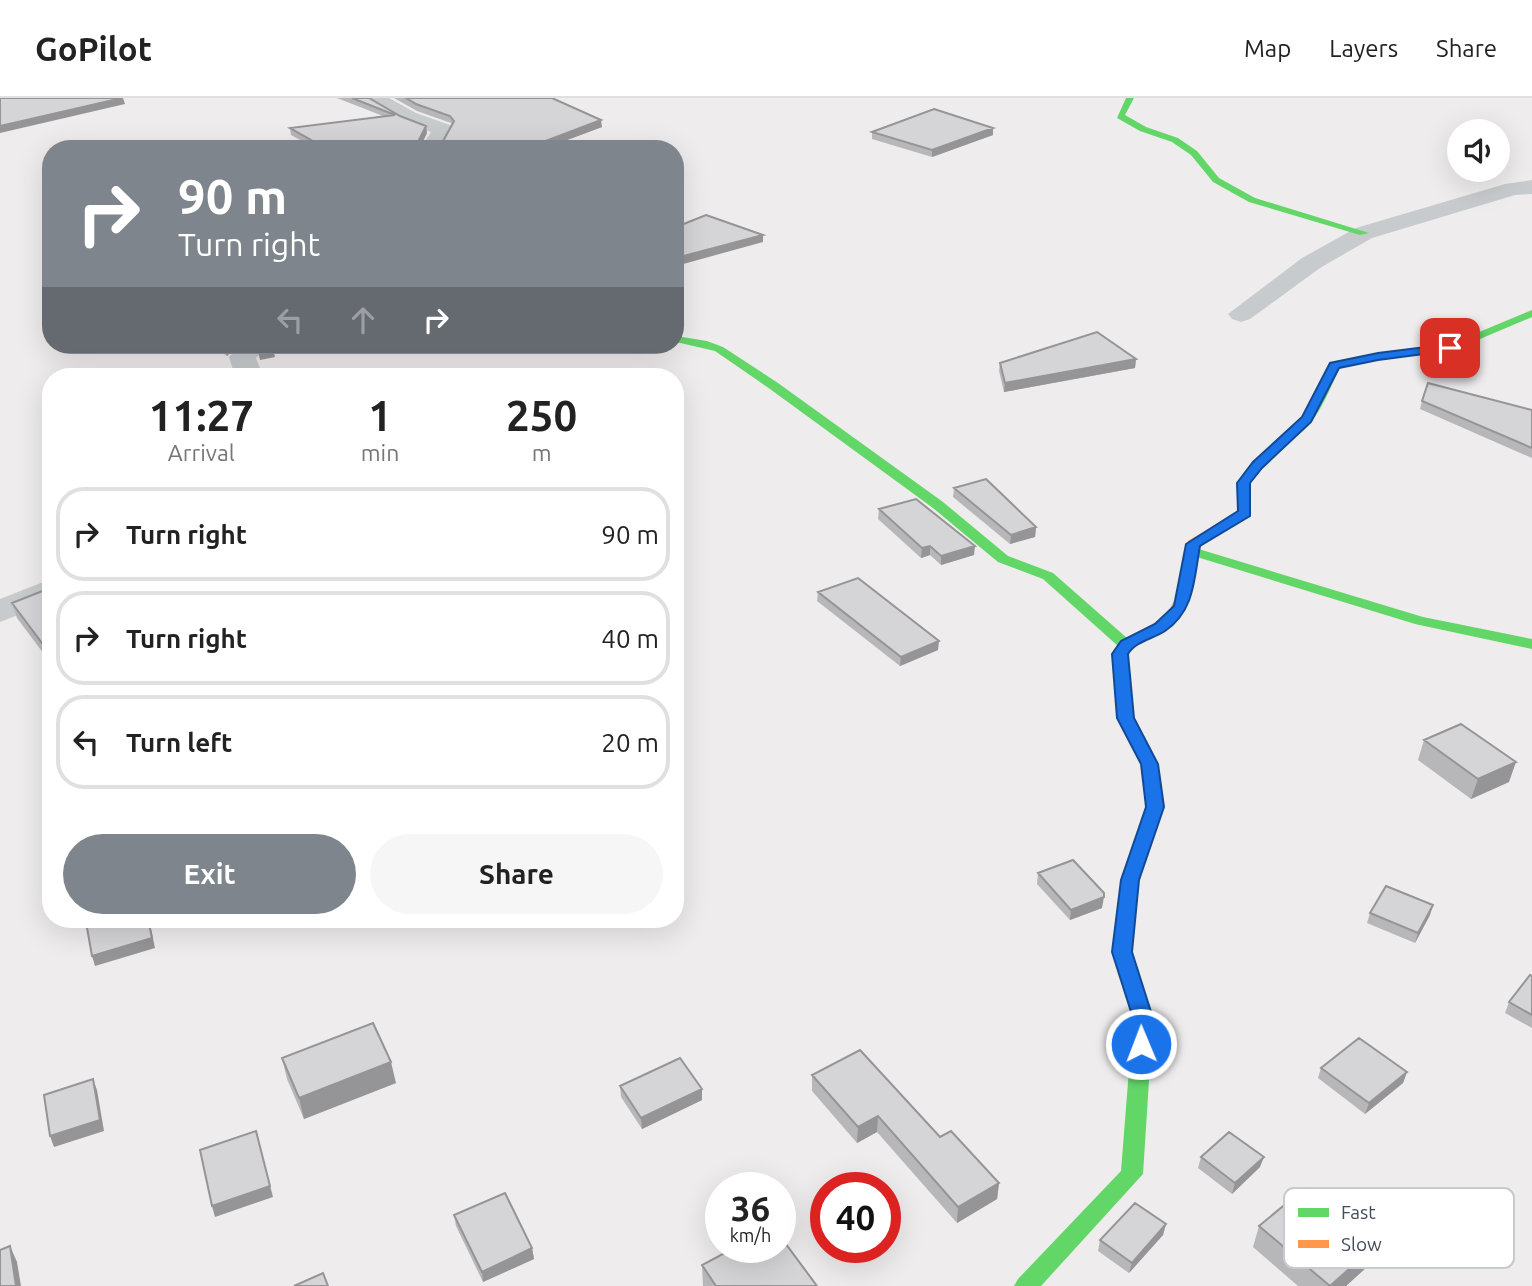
<!DOCTYPE html>
<html lang="en">
<head>
<meta charset="utf-8">
<style>
	:root { --surface:#fff; --page:#f6f6f6; --text:#222; --muted:#767676; --line:#e0e0e0; --accent:#7f858d }
	body { margin:0; font-family:Ubuntu,sans-serif; background:var(--page); color:var(--text); height:100vh; display:flex; flex-direction:column; font-size:26px; white-space:nowrap }
	* { box-sizing:border-box; margin:0 }
	p { font-size:23px; color:var(--muted) }
	.icon { flex:none; width:38px; height:38px; fill:none; stroke:currentColor; stroke-width:2; stroke-linecap:round; stroke-linejoin:round }
	.map { position:relative; flex:1; overflow:hidden }
	.side { position:absolute; left:42px; top:270px; width:642px; height:560px; display:flex; flex-direction:column; background:var(--surface); border-radius:28px; box-shadow:0 7px 28px #0002 }
	.side>* { flex:none }
	.guide { position:absolute; left:42px; top:42px; width:642px; height:214px; border-radius:28px; box-shadow:0 7px 28px #0002; background:#7f858d; color:#fff; overflow:hidden }
	.controls { position:absolute; left:1447px; top:21px; display:grid; gap:14px }
	.controls a { display:grid; place-items:center; width:63px; height:63px; border-radius:50%; background:var(--surface); box-shadow:0 7px 28px #0002; font-size:35px }
	.speed { position:absolute; left:705px; top:1074px; display:flex; gap:14px; font-size:35px; font-weight:700; text-align:center }
	.speed>* { display:grid; place-content:center; width:91px; height:91px; border-radius:50%; background:var(--surface); box-shadow:0 7px 28px #0002; line-height:1 }
	.speed small { font-size:18px; font-weight:400 }
	.speed .limit { border:10px solid #d22; background:#fff; color:#111 }
	.pin { position:absolute; display:grid; place-items:center; width:60px; height:60px; color:#fff; margin:-30px; border-radius:14px; box-shadow:0 4px 10px #0006 }
	.me { position:absolute; width:77px; margin:-38px; rotate:359deg; stroke-linejoin:round; filter:drop-shadow(0 0 5px #0008) }
	.turn { display:flex; align-items:center; gap:24px; height:147px; padding:0 21px; font-size:32px }
	.turn .icon { width:91px; height:91px; stroke-width:2.5 }
	.turn b { display:block; font-size:49px; line-height:60px }
	.lanes { display:flex; align-items:center; height:66px; padding:0 21px; background:#0003; justify-content:center; gap:35px; direction:ltr }
	.lanes .off { opacity:.35 }
	.eta { display:flex; justify-content:space-evenly; align-items:center; height:119px; text-align:center }
	.eta b { font-size:42px; font-weight:600; line-height:49px }
	.primary-button { display:flex; gap:14px; margin-top:auto; padding:14px 21px }
	.primary-button a { flex:1; height:80px; border-radius:42px; background:var(--accent); color:#fff; font-size:28px; font-weight:600; line-height:80px; text-align:center }
	.primary-button a+a { background:var(--page); color:var(--text) }
	ul { padding:0; list-style:none }
	li { display:flex; align-items:center; gap:21px; height:94px; margin:0 14px 10px; padding:0 7px; border:4px solid var(--line); border-radius:28px }
	li div { flex:1 }
	li b { display:block; font-size:26px }
	li em { font-style:normal }
	header { display:flex; align-items:center; gap:42px; box-sizing:border-box; height:98px; padding:0 35px; background:var(--surface); border-bottom:2px solid var(--line) }
	header strong { font-size:33px }
	nav { display:flex; gap:38px; margin-inline-start:auto; font-size:24px }
	.map>svg:first-child { display:block }
	.lines { fill:none; stroke-linecap:round; stroke-linejoin:round }
	.street { fill:#c8cbcd; fill-rule:evenodd }
	.fast { fill:#63d668; fill-rule:evenodd }
	.slow { fill:#ff974d; fill-rule:evenodd }
	.wall { fill:#b7b6b9 }
	.shaded-wall { fill:#959496 }
	.building { fill:#d5d4d7; stroke:#959496; stroke-width:2 }
	.route { fill:#1a73e8; stroke:#114b97; stroke-width:2 }
	.key { fill:#fff; stroke:#c7cace; stroke-width:2 }
	.key-label { font-size:19px; fill:#434d5a }
</style>
</head>
<body>
<header>
<strong>GoPilot</strong>
<nav><a>Map</a><a>Layers</a><a>Share</a></nav>
</header>
<div class="map">
<svg width="1532" height="1188" viewBox="0 0 1532 1188">
	<rect width="100%" height="100%" fill="#eeecec"/>
	<g class="lines">
		<path class="street" d="M364,0H389L416,15L450,27L453,31L441,51H420L431,34L402,23Z
			M1532,82V96L1515,97L1372,140L1320,170L1250,221L1241,224L1232,221L1228,216L1302,160L1356,130L1505,86Z
			M240,247H268L256,260L263,278H235L229,259Z
			M51,481V504L0,524V501Z"/>
		<path class="fast" d="M1126,0H1134L1125,17L1146,29L1178,40L1197,53L1219,80L1255,100L1369,135L1360,137L1249,104L1213,84L1191,57L1172,44L1140,33L1117,20Z
			M1532,212V219L1454,252L1378,261L1340,270C1328,293 1316,331 1290,341L1284,337L1302,319L1331,266L1378,255L1448,247Z
			M676,238L707,243L723,249L778,285L943,404L1008,458L1053,475L1127,540L1152,529L1160,534L1132,550L1128,557L1133,620L1158,666L1164,709L1139,782L1131,854L1153,921L1143,1076L1041,1188H1014L1018,1181L1121,1073L1133,921L1113,854L1121,782L1146,709L1142,666L1117,620L1112,557L1118,548L1043,481L998,464L933,410L770,291L715,253L676,244Z
			M1192,449L1423,519L1532,541V551L1415,526L1187,456L1185,453L1187,450Z"/>
		<path class="slow" d="M1290,333L1296,337L1294,340L1262,370L1251,385L1250,418L1200,448C1195,478 1193,511 1167,531C1160,536 1155,539 1147,537L1144,534C1153,524 1166,519 1172,507C1183,487 1179,463 1188,443L1238,413L1237,385L1252,364L1286,334Z"/>
	</g>
	<path class="wall" d="M337,0H369L400,18L426,28L427,35L422,46L442,45L452,26L451,25L417,13L394,0H552L602,29L543,51H316L291,37L290,30L383,18Z
		M872,34L993,37L932,59L872,41Z
		M212,247H238L227,258Z
		M1136,261L1135,270L1004,294L999,273L1000,265Z
		M1422,303L1532,312V360L1420,311Z
		M954,390L1036,429L1035,439L1010,446L953,399Z
		M879,411L974,457L941,467L930,457L921,460L878,421Z
		M45,492L50,564L17,520L12,505Z
		M818,494L938,552L900,568L817,503Z
		M1424,642L1509,684L1471,701L1418,662Z
		M1038,775L1102,810L1070,822L1037,786Z
		M1370,815L1430,817L1415,845L1367,825Z
		M1532,878V930L1505,915L1509,904Z
		M282,960L396,985L304,1021L287,981Z
		M1321,970L1407,974L1403,985L1365,1016L1318,980Z
		M812,977L940,1039L999,1085L997,1101L957,1125L877,1034L857,1045L812,993Z
		M620,988L702,1002L642,1031L621,999Z
		M1201,1059L1260,1069L1232,1096L1198,1070Z
		M454,1117L532,1150L534,1161L483,1184L456,1128Z
		M1166,1126L1163,1137L1129,1175L1098,1153L1100,1142Z
		M1259,1128L1376,1147L1368,1168L1346,1188H1298L1253,1149Z
		M702,1167L817,1188H703Z"/>
	<path class="shaded-wall" d="M123,0L125,6L0,35V28Z
		M601,22L602,29L543,51H530V49Z
		M426,28L427,35L419,51L417,46Z
		M993,30V37L932,59V52Z
		M513,43L514,50L512,51H486Z
		M763,137V144L676,168V160Z
		M228,247H238L227,258L225,249Z
		M273,251L275,259L260,262L258,254Z
		M1136,261L1135,270L1004,294L1005,285Z
		M1036,429L1035,439L1010,446L1011,437Z
		M930,448V457L921,460L922,450Z
		M975,448L974,457L941,467V458Z
		M939,543L938,552L900,568L901,559Z
		M51,546V564H50L45,549Z
		M1516,664L1509,684L1471,701L1478,681Z
		M1104,799L1102,810L1070,822L1071,812Z
		M1433,807L1430,817L1415,845L1418,835Z
		M149,821L155,850L95,868L92,858Z
		M391,964L396,985L304,1021L299,1000Z
		M1407,974L1403,985L1365,1016L1369,1005Z
		M93,981L97,992L104,1033L54,1049L50,1038Z
		M702,991V1002L642,1031L641,1020Z
		M878,1018L877,1034L857,1045L858,1029Z
		M256,1033L273,1099L215,1119L212,1108Z
		M1264,1059L1260,1069L1232,1096L1235,1085Z
		M999,1085L997,1101L957,1125L958,1109Z
		M1166,1126L1163,1137L1129,1175L1132,1165Z
		M1376,1147L1368,1168L1346,1188H1330Z
		M10,1148L17,1164L21,1188H16Z
		M532,1150L534,1161L483,1184L482,1174Z"/>
	<path class="building" d="M0,0H122L0,28Z
		M352,0H369L400,18L426,28L417,46L442,45L454,23L450,18L416,6L406,0H552L601,22L530,49L513,43L486,51H327L290,30L395,17Z
		M934,11L993,30L932,52L872,34Z
		M706,117L763,137L676,160V129Z
		M1097,234L1136,261L1005,285L1000,265Z
		M263,247H269L273,251L258,254L257,252Z
		M1428,285L1532,312V350L1422,303Z
		M986,381L1036,429L1011,437L954,390Z
		M916,401L975,448L941,458L930,448L922,450L879,411Z
		M858,480L939,543L901,559L818,494Z
		M45,492L51,500V546L45,549L12,505Z
		M1461,626L1516,664L1478,681L1424,642Z
		M1073,762L1104,795V799L1071,812L1038,775Z
		M1386,788L1433,807L1418,835L1370,815Z
		M99,821H148L152,840L92,858L86,824Z
		M1530,877L1532,878V917L1509,904Z
		M373,925L391,964L299,1000L282,960Z
		M1359,940L1407,974L1369,1005L1321,970Z
		M860,952L940,1039L951,1033L999,1085L958,1109L878,1018L858,1029L812,977Z
		M680,960L702,991L641,1020L620,988Z
		M93,981L100,1022L50,1038L44,997Z
		M256,1033L270,1088L212,1108L200,1052Z
		M1229,1034L1264,1059L1235,1085L1201,1059Z
		M1305,1090L1376,1147L1330,1188L1259,1128Z
		M505,1095L532,1150L482,1174L454,1117Z
		M1135,1105L1166,1126L1132,1165L1100,1142Z
		M780,1138L817,1188H716L702,1167L734,1150H780Z
		M10,1148L16,1188H0V1152Z
		M323,1175L328,1188H294Z"/>
	<path class="route" d="M1450,246L1456,250L1454,252L1378,262L1339,270L1311,324L1262,370L1250,385V418L1200,448C1194,480 1195,513 1165,533C1153,541 1136,543 1128,556L1134,620L1158,666L1164,709L1139,782L1132,854L1153,920L1151,946L1148,952L1141,954L1134,952L1131,946L1133,920L1112,854L1121,782L1146,709L1141,666L1117,620L1112,556L1121,543L1155,526L1174,508L1186,446L1238,413L1237,385L1253,364L1302,319L1330,265L1378,255Z"/>
	<rect x="1284" y="1090" width="230" height="80" rx="10" class="key"/>
	<rect x="1298" y="1110" width="31" height="9" fill="#63d668"/>
	<rect x="1298" y="1142" width="31" height="8" fill="#ff974d"/>
	<g class="key-label">
		<text x="1341" y="1121">Fast</text>
		<text x="1341" y="1153">Slow</text>
	</g>
</svg>
<div class="controls">
<a><svg class="icon" aria-label="sound" viewBox="0 0 24 24"><path d="M4 9h4l5-4v14l-5-4H4zM17 9q2 3 0 6"/></svg></a>
</div>
<div class="speed"><div>36<small>km/h</small></div><div class="limit">40</div></div>
<div class="pin" style="left:1450px;top:250px;background:#d93025"><svg class="icon" aria-label="arrive" viewBox="0 0 24 24"><path d="M6 21V4h12l-3 4 3 4H6"/></svg></div>
<svg class="me" style="left:1141px;top:946px" viewBox="-20 -20 40 40"><circle r="17" fill="#1a73e8" stroke="#fff" stroke-width="3"/><path d="M0-11L8 9 0 5-8 9z" fill="#fff"/></svg>
<div class="guide">
<div class="turn"><svg class="icon" aria-label="right" viewBox="0 0 24 24"><path d="M7 20v-9h11M14 6l5 5-5 5"/></svg><div><b>90 m</b>Turn right</div></div>
<div class="lanes"><svg class="icon off" aria-label="left" viewBox="0 0 24 24"><path d="M17 20v-9H6M10 6l-5 5 5 5"/></svg><svg class="icon off" aria-label="ahead" viewBox="0 0 24 24"><path d="M12 20V5M6 11l6-6 6 6"/></svg><svg class="icon" aria-label="right" viewBox="0 0 24 24"><path d="M7 20v-9h11M14 6l5 5-5 5"/></svg></div>
</div>
<section class="side">
<div class="eta">
<div><b>11:27</b><p>Arrival</p></div>
<div><b>1</b><p>min</p></div>
<div><b>250</b><p>m</p></div>
</div>
<ul>
<li><svg class="icon" aria-label="right" viewBox="0 0 24 24"><path d="M7 20v-9h11M14 6l5 5-5 5"/></svg><div><b>Turn right</b></div><em>90 m</em></li>
<li><svg class="icon" aria-label="right" viewBox="0 0 24 24"><path d="M7 20v-9h11M14 6l5 5-5 5"/></svg><div><b>Turn right</b></div><em>40 m</em></li>
<li><svg class="icon" aria-label="left" viewBox="0 0 24 24"><path d="M17 20v-9H6M10 6l-5 5 5 5"/></svg><div><b>Turn left</b></div><em>20 m</em></li>
</ul>
<div class="primary-button"><a>Exit</a><a>Share</a></div>
</section>
</div>
</body>
</html>
